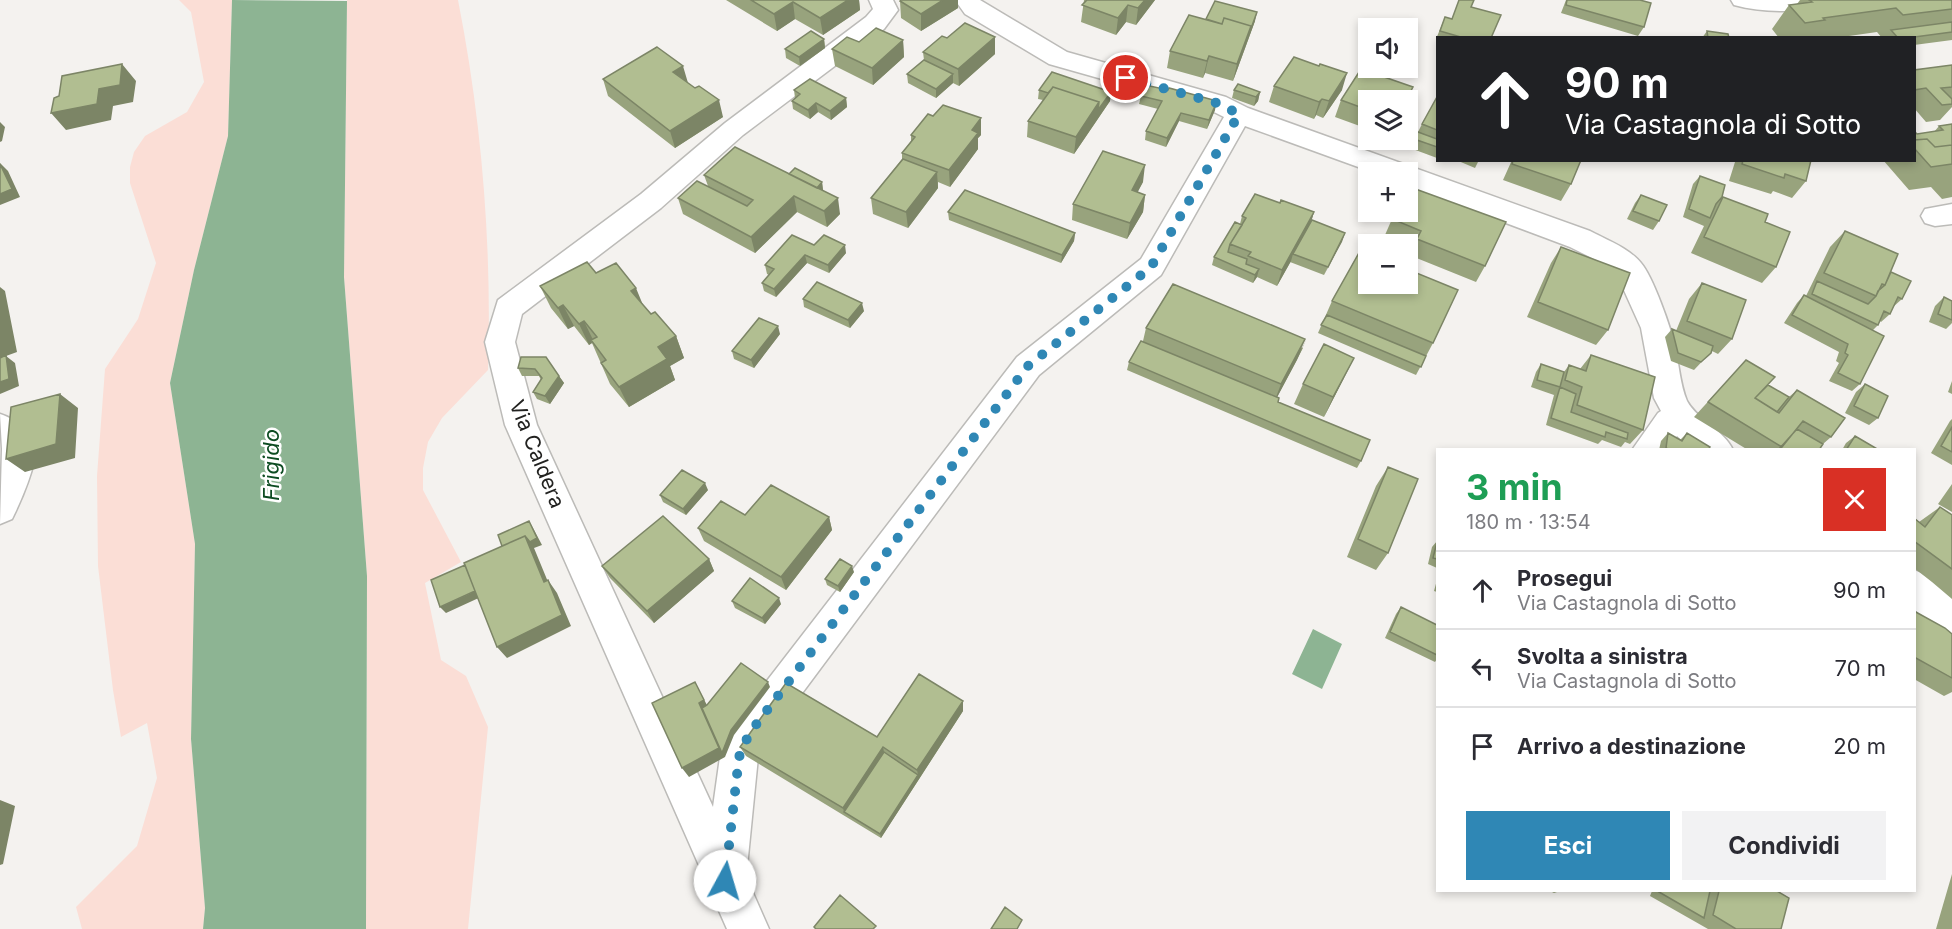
<!DOCTYPE html>
<html lang="it">
<head>
<meta charset="utf-8">
<style>
	:root { --surface:#fff; --page:#f2f2f3; --text:#2b2b33; --muted:#7c7c81; --line:#e1e1e2; --accent:#2f87b5 }
	body { margin:0; font-family:Inter,sans-serif; background:var(--page); color:var(--text); height:100vh; display:flex; flex-direction:column; font-size:22px; white-space:nowrap }
	* { box-sizing:border-box; margin:0 }
	p { font-size:20px; color:var(--muted) }
	.icon { flex:none; width:33px; height:33px; fill:none; stroke:currentColor; stroke-width:2; stroke-linecap:round; stroke-linejoin:round }
	.map { position:relative; flex:1; overflow:hidden }
	.panel { position:absolute; left:1436px; top:448px; width:480px; height:444px; display:flex; flex-direction:column; background:var(--surface); border-radius:0px; box-shadow:0 3px 9px #0003 }
	.panel>* { flex:none }
	.hud { position:absolute; left:1436px; top:36px; width:480px; height:126px; border-radius:0px; box-shadow:0 3px 9px #0003; background:#202124; color:#fff; overflow:hidden }
	.tools { position:absolute; left:1358px; top:18px; display:grid; gap:12px }
	.tools a { display:grid; place-items:center; width:60px; height:60px; border-radius:0px; background:var(--surface); box-shadow:0 3px 9px #0003; font-size:30px }
	.pin { position:absolute; display:grid; place-items:center; width:51px; height:51px; color:#fff; margin:-26px; border:3px solid #fff; border-radius:50%; box-shadow:0 2px 6px #0007 }
	.me { position:absolute; width:66px; margin:-33px; rotate:6deg; stroke-linejoin:round; filter:drop-shadow(0 0 4px #0008) }
	.turn { display:flex; align-items:center; gap:21px; height:126px; padding:0 30px; font-size:27px }
	.turn .icon { width:78px; height:78px; stroke-width:2.5 }
	.turn b { display:block; font-size:42px; line-height:51px }
	.round { display:grid; place-items:center; flex:none; width:63px; height:63px; border-radius:0px; background:var(--page) }
	.head { display:flex; align-items:center; justify-content:space-between; height:102px; padding:0 30px }
	h1 { font-size:36px; font-weight:700; line-height:45px; color:#1e9e55 }
	.primary-button { display:flex; gap:12px; margin-top:auto; padding:12px 30px }
	.primary-button a { flex:1; height:69px; border-radius:0px; background:var(--accent); color:#fff; font-size:24px; font-weight:700; line-height:69px; text-align:center }
	.primary-button a+a { background:var(--page); color:var(--text) }
	ul { padding:0; list-style:none }
	li { display:flex; align-items:center; gap:18px; height:78px; padding:0 30px; border-top:2px solid var(--line) }
	li div { flex:1 }
	li b { display:block; font-size:22px }
	li em { font-style:normal }
	.map>svg:first-child { display:block }
	.green { fill:#fbded6 }
	.water { fill:#8db493 }
	.lines { fill:none; stroke-linecap:round; stroke-linejoin:round }
	.minor-casing { stroke:#bcbbb8; stroke-width:3 }
	.minor { fill:#fff; fill-rule:evenodd }
	.wall { fill:#98a37d }
	.shaded-wall { fill:#7c8566 }
	.building { fill:#b1be91; stroke:#7c8566; stroke-width:1.5 }
	.route { stroke:#2f87b5; stroke-width:10; stroke-dasharray:0 18 }
	.labels { text-anchor:middle; stroke-width:5; stroke-linejoin:round; paint-order:stroke }
	.street-label { font-size:21px; fill:#222220; stroke:#fff }
	.water-label { font-size:22px; font-style:italic; fill:#0d4c22; stroke:#fff }
</style>
</head>
<body>
<div class="map">
<svg width="1952" height="929" viewBox="0 0 1952 929">
	<rect width="100%" height="100%" fill="#f4f2ef"/>
	<path class="green" d="M179,0H232L228,136L194,270L170,383L195,544L191,739L205,908L203,929H82L76,907L137,846L157,778L147,723L121,737L113,690L98,566L97,476L105,369L138,319L156,263L130,183V167L134,152L145,136L187,112L204,82L191,12Z
		M347,0H458C482,122 492,246 488,370L442,418L428,442L423,468V490L461,562L425,583L441,660L466,676L488,727L468,929H366L367,576L344,277Z"/>
	<path class="water" d="M232,0L347,1L344,277L367,576L366,929H203L205,908L191,739L195,544L170,383L194,270L228,136Z
		M1313,629L1342,644L1322,689L1292,674Z"/>
	<g class="lines">
		<defs>
			<path id="minor" d="M869,0H893L898,10L884,29L743,135L661,208L522,314L515,342L537,425L713,807L720,757L736,721L1017,357L1141,259L1224,117L1208,109L1049,64L965,14L955,0H980L1067,52L1226,97L1248,108L1590,231C1607,240 1629,248 1641,263C1653,277 1671,328 1675,347C1679,364 1680,385 1687,401C1698,421 1724,430 1733,450H1692L1677,436L1667,450H1632L1658,413L1661,411L1654,398L1641,328L1618,277L1598,261L1570,247L1407,186V172H1372L1245,126L1161,275L1039,375L762,747L758,757L746,877L769,929H727L505,425L485,342L498,300L641,194L725,123L866,17L873,9Z
				M1731,0H1855L1852,5L1843,8C1807,10 1770,15 1734,5Z
				M1952,204V224L1935,226L1925,223L1921,216L1925,209Z
				M0,414C12,418 32,429 35,443C39,461 20,503 12,519L0,524L2,449Z
				M1914,570L1926,575L1952,598V639L1939,634L1914,609Z"/>
		</defs>
		<use href="#minor" class="minor-casing"/>
		<use href="#minor" class="minor"/>
	</g>
	<path class="wall" d="M726,0H859L860,10L823,35L795,19L777,31Z
		M1084,0H1155L1136,25L1126,22L1116,35L1081,22Z
		M1566,0H1640L1644,27L1638,36L1561,13Z
		M1800,0H1952V40L1914,45V38H1882L1877,32L1835,38H1779L1772,29L1789,5L1797,4Z
		M900,1L958,8L921,31L901,18Z
		M1471,7L1491,38H1437V40L1436,39L1445,17L1451,19Z
		M1206,19L1255,21L1233,81L1205,73L1203,78L1167,68L1170,51Z
		M1707,31L1729,38H1702Z
		M824,39L825,48L800,66L786,58L785,49Z
		M903,40L904,57L873,85L835,66L832,49L859,42Z
		M923,52L995,54L959,86L953,83L936,98L908,83L907,74L924,60Z
		M1952,65V107L1940,120L1926,122L1914,108V70Z
		M603,79L688,83L695,88L723,117L675,148L608,96Z
		M1274,86L1342,90L1323,118L1316,115L1314,119L1269,102Z
		M794,90L846,98L847,107L831,120L818,112L810,119L793,109L792,101L795,98Z
		M1039,90L1111,92L1110,101L1074,154L1027,137L1028,121L1043,100L1038,99Z
		M1234,90L1260,92L1258,101L1254,106L1232,98Z
		M1141,96L1215,110L1207,129L1179,121L1166,147L1145,140L1146,131L1158,109L1139,104Z
		M1437,97V158L1410,148L1422,124Z
		M1341,100H1368V129L1335,117Z
		M933,116L981,118V135L978,138V149L950,187L938,182V188L908,228L873,214L871,198L902,159V153L911,141V135Z
		M1952,124V197L1942,199L1931,187L1909,190L1883,160H1914V131L1917,134L1934,132L1939,126Z
		M1456,160H1479L1475,168Z
		M1512,160H1581L1571,184L1561,201L1503,180Z
		M1730,160H1811L1806,181L1792,198L1773,191L1771,194L1729,181L1735,162Z
		M789,174L822,182L823,191L840,214L827,227L797,212L755,253L683,214L678,198L708,186L704,175Z
		M1700,176L1722,197L1765,222L1776,267L1762,283L1691,253L1704,226L1683,217L1693,184Z
		M1143,182L1137,192L1145,195L1143,212L1127,239L1072,220L1073,204Z
		M1641,195L1659,221L1653,230L1627,219L1635,203Z
		M1280,203L1314,212L1311,222L1345,233L1324,275L1290,262L1291,261L1277,286L1257,277L1253,283L1212,265L1214,257L1240,224L1242,216Z
		M948,212L1075,233L1074,241L1061,263L949,220Z
		M1392,219L1506,222L1485,266L1476,282L1409,255L1413,247L1385,235Z
		M1845,231L1891,272L1902,299L1893,307L1890,314L1881,322L1880,321L1878,325L1873,330L1860,384L1852,391L1829,381L1839,363L1836,361L1839,352L1784,323L1797,303L1804,295L1806,296L1830,247Z
		M814,245L846,253L829,273L807,263L776,297L764,291L762,283L769,275L767,274L765,265Z
		M1561,247L1608,330L1596,345L1527,317L1551,263Z
		M596,273L643,306L651,314L676,336L684,358L670,366L675,380L629,407L610,384L592,343L589,345L574,326L568,329L551,308L540,286Z
		M1702,283L1732,339L1718,354L1712,351L1694,370L1671,361L1665,337L1672,329L1676,331L1689,299Z
		M1944,297L1951,301L1952,300V323L1946,329L1929,322L1935,306Z
		M803,299L864,311L850,328L804,307Z
		M1332,301L1433,343L1416,375L1318,333Z
		M1146,328L1303,348L1277,397L1278,402L1361,461L1357,468L1127,370L1129,362L1143,341Z
		M780,334L754,368L734,359L732,351Z
		M1591,355L1643,430L1630,444L1625,442L1621,447L1602,440L1598,444L1546,425L1554,395L1531,387L1536,372L1541,364L1564,372L1569,365L1580,369Z
		M521,357L559,376L564,383L550,404L537,399L533,392L541,380L539,376H522L518,368Z
		M1746,360L1768,385L1789,397L1797,390L1831,437L1823,444L1819,450H1748L1694,417Z
		M1344,378L1324,417L1294,404L1303,384Z
		M1952,381V394L1948,392Z
		M1865,384L1878,418L1869,425L1845,413L1856,392Z
		M1952,419V465L1931,453L1950,421Z
		M1668,433L1680,440L1687,433L1708,450H1659L1661,441Z
		M1855,436L1879,450H1842L1846,443Z
		M1388,467V553L1376,570L1347,557L1376,486Z
		M1952,484V512L1938,504Z
		M708,490L686,515L663,502L660,495Z
		M1940,507L1952,515V599L1932,582L1914,568V518L1919,522Z
		M745,515L829,517L832,530L786,590L704,541L698,528Z
		M1437,541V568L1428,564L1432,547Z
		M709,559L714,571L654,623L610,578L602,566Z
		M854,572L840,592L827,585L825,579Z
		M1437,580V592L1434,591Z
		M732,601L781,604L765,624L735,608Z
		M1401,607L1437,625V659L1435,662L1385,638L1396,614Z
		M1914,611L1952,634V692L1944,696L1914,679Z
		M963,701V711L881,838L746,756L740,747L877,737Z
		M1952,874V929H1936Z
		M1550,891H1560L1554,893Z
		M1652,891H1777L1781,929H1708L1650,896Z"/>
	<path class="shaded-wall" d="M848,0H859L860,10L823,35L820,18Z
		M943,0H958V8L921,31V14Z
		M1145,0H1155L1136,25L1138,8Z
		M793,2L795,19L777,31L774,14Z
		M1128,5L1126,22L1116,35L1118,18Z
		M1257,12L1255,21L1233,81L1237,64L1251,26Z
		M995,37V54L959,86L958,69Z
		M824,39L825,48L800,66L799,57Z
		M903,40L904,57L873,85L872,68Z
		M1209,56L1205,73L1203,78L1207,61Z
		M122,64L136,81L133,102L113,106L111,120L66,130L51,113L99,89Z
		M683,66L688,83L673,72Z
		M1347,73L1342,90L1323,118L1329,101Z
		M953,74V83L936,98V89Z
		M1111,92L1110,101L1074,154L1076,137L1099,102Z
		M1260,92L1258,101L1254,106L1256,97Z
		M846,98L847,107L831,120L830,111Z
		M1322,99L1316,115L1314,119L1319,102Z
		M719,100L723,117L675,148L670,131Z
		M1217,101L1215,110L1207,129L1209,120Z
		M816,103L818,112L810,119L808,110Z
		M1181,113L1179,121L1166,147L1167,138Z
		M981,118V135L978,138V149L950,187L949,170L972,130Z
		M0,122L5,127L2,141L0,142Z
		M0,163L8,171L20,197L0,205Z
		M1145,165L1143,182L1130,207L1132,190Z
		M937,172L938,188L908,228L906,212Z
		M822,182L823,190L814,201L813,193Z
		M1145,195L1143,212L1127,239L1130,223Z
		M794,196L797,212L755,253L751,237Z
		M838,198L840,214L827,227L824,211Z
		M1314,212L1309,229L1293,254L1291,261L1277,286L1282,270Z
		M1075,233L1074,241L1061,263L1062,255Z
		M1345,233L1342,242L1324,275Z
		M845,245L846,253L829,273L828,265Z
		M805,255L807,263L776,297L774,289Z
		M1259,269L1257,277L1253,283L1255,275Z
		M0,287L5,291L17,352L6,356L15,363L19,386L0,394Z
		M636,288L645,310L631,291Z
		M862,303L864,311L850,328L848,320Z
		M563,305L574,326L568,329L558,308Z
		M584,321L594,342L591,340L592,343L589,345L579,324Z
		M778,326L780,334L754,368L751,360Z
		M676,336L684,358L670,366L675,380L629,407L619,387L658,347Z
		M1305,339L1300,352L1306,340L1297,360L1273,405L1281,384Z
		M1354,358L1344,378L1324,417L1333,397Z
		M559,376L564,383L550,404L545,396Z
		M60,394L78,408L75,458L25,472L6,459Z
		M705,483L708,490L686,515L683,509Z
		M829,517L832,530L786,590L781,577Z
		M529,521L533,528L542,545L534,548L553,594L544,582L525,536Z
		M709,559L714,571L654,623L647,611Z
		M852,566L854,572L840,592L838,586Z
		M548,580L557,593L571,626L507,658L497,647Z
		M478,590L483,596L446,613L440,607Z
		M779,598L781,604L765,624L762,618Z
		M695,682L710,711L731,730L768,682L770,687L734,735L725,757L689,777L682,768L699,703Z
		M963,701V711L881,838L880,834L918,775L917,770Z
		M883,747L885,757L844,812L843,808Z
		M0,800L15,806L3,864L0,865Z"/>
	<path class="building" d="M751,0H848L820,18L793,2L774,14Z
		M901,0H943L921,14L900,1Z
		M1087,0H1145L1138,8L1128,5L1118,18L1082,5Z
		M1459,0H1474L1471,7L1501,15L1491,38H1464L1440,31L1445,17L1452,19Z
		M1567,0H1640L1651,3L1644,27L1566,5Z
		M1809,0H1952V9L1903,15L1896,8L1823,18L1825,20L1805,23L1789,5L1812,2Z
		M1215,1L1257,12L1249,34L1251,26L1224,18L1222,24L1206,19Z
		M1189,15L1222,24L1224,18L1251,26L1237,64L1209,56L1207,61L1170,51Z
		M1952,22V32L1907,38H1898L1891,30Z
		M965,23L995,37L958,69L923,52L942,36L947,38Z
		M876,28L903,40L872,68L832,49L847,37L859,42Z
		M811,31L824,39L799,57L785,49Z
		M1707,31L1728,34L1729,38H1708Z
		M657,47L683,66L673,72L695,88L699,86L719,100L670,131L603,79Z
		M1294,57L1319,66L1320,64L1347,73L1329,101L1322,99L1319,102L1274,86Z
		M924,60L953,74L936,89L907,74Z
		M122,64L120,85L99,89L97,104L51,113L54,98L59,96L62,76Z
		M1952,65V87L1941,88L1952,99V104L1942,105L1926,88L1914,90V70Z
		M1361,69L1413,87L1406,100H1368V110L1341,100Z
		M1052,72L1111,92L1098,110L1099,102L1053,87L1048,93L1039,90Z
		M810,79L846,98L830,111L816,103L808,110L792,101L800,94L794,90Z
		M1238,84L1260,92L1256,97L1234,90Z
		M1145,85L1168,90L1169,88L1217,101L1209,120L1181,113L1167,138L1146,131L1162,101L1141,96Z
		M1053,87L1099,102L1076,137L1028,121Z
		M1437,97V130L1422,124Z
		M943,105L981,118L972,130L978,133L949,170L902,153L915,137L911,135L928,114L933,116Z
		M1952,124V145L1935,147L1927,139L1914,140V131L1917,134L1943,130L1939,126Z
		M1418,132L1437,139V147L1414,139Z
		M1927,139L1935,147L1952,145V164L1931,167L1914,148V140Z
		M735,147L838,198L824,211L794,196L751,237L678,198L697,181L747,206L753,200L704,175Z
		M1103,151L1145,165L1132,190L1145,195L1130,223L1073,204Z
		M903,159L937,172L906,212L871,198Z
		M1513,160H1581L1571,184L1512,164Z
		M1743,160H1811L1806,181L1785,174L1784,178L1742,164Z
		M0,164L12,189L0,194Z
		M795,168L822,182L817,188L789,174Z
		M1700,176L1725,185L1722,197L1716,204L1710,218L1689,209Z
		M1410,187L1506,222L1485,266L1417,239L1421,231L1392,219L1396,212H1407V193Z
		M965,190L1075,233L1062,255L948,212Z
		M1255,194L1280,203L1281,200L1314,212L1282,270L1248,256L1251,252L1230,244L1246,218L1242,216Z
		M1641,195L1667,205L1659,221L1633,211Z
		M1723,197L1768,214L1765,222L1790,232L1776,267L1704,237Z
		M1312,220L1345,233L1328,267L1293,254Z
		M1235,222L1242,225L1230,244L1228,252L1247,259L1246,264L1259,269L1255,275L1214,257Z
		M1845,231L1898,254L1885,285L1882,284L1876,296L1824,273Z
		M792,235L814,245L824,235L845,245L828,265L805,255L774,289L762,283L774,269L765,265Z
		M1561,247L1630,273L1608,330L1538,302Z
		M1360,251L1368,254V284H1407V269L1458,290L1433,343L1332,301Z
		M587,262L596,273L616,263L636,288L631,291L651,314L655,312L676,336L658,347L667,359L619,387L601,363L606,360L591,340L597,337L584,321L579,324L563,305L558,308L540,286Z
		M1891,272L1911,281L1902,299L1898,297L1890,314L1884,311L1878,325L1812,294L1817,281L1868,304L1876,296L1878,291L1885,285Z
		M817,282L862,303L848,320L803,299Z
		M1702,283L1746,300L1732,339L1687,321Z
		M1173,284L1305,339L1281,384L1146,328Z
		M1804,295L1884,336L1860,384L1838,373L1848,355L1845,353L1848,344L1792,315Z
		M1944,297L1952,301V320L1938,314Z
		M1327,315L1426,356L1421,367L1321,325Z
		M759,318L778,326L751,360L732,351Z
		M1672,329L1713,346L1711,353L1701,362L1678,353Z
		M1141,341L1279,398L1278,402L1370,440L1361,461L1129,362Z
		M1324,344L1354,358L1333,397L1303,384Z
		M6,355L9,379L0,382V358Z
		M1591,355L1655,377L1643,430L1577,405L1582,387L1565,380L1569,365L1586,371Z
		M521,357H546L559,376L545,396L533,392L542,378L535,369L518,368Z
		M1746,360L1775,377L1755,398L1779,413L1797,390L1845,418L1831,437L1803,421L1782,447L1708,402Z
		M1541,364L1564,372L1560,387L1537,380Z
		M1865,384L1888,396L1878,418L1854,406Z
		M1768,385L1789,397L1777,412L1755,398Z
		M1560,387L1576,394L1571,412L1628,433L1627,439L1606,432L1605,437L1551,418Z
		M60,394L56,444L6,459L11,407Z
		M1952,427V452L1941,446Z
		M1797,429L1823,444L1819,450H1778Z
		M1668,433L1682,441L1687,433L1710,447L1708,450H1670L1666,448Z
		M1855,436L1879,450H1846Z
		M1388,467L1418,479L1388,553L1358,539Z
		M682,470L705,483L683,509L660,495Z
		M771,485L829,517L781,577L698,528L721,501L745,515Z
		M1940,507L1952,515V569L1914,541V518L1925,527Z
		M663,516L709,559L647,611L602,566Z
		M529,521L537,538L530,542L525,536L502,546L498,535Z
		M525,536L544,582L548,580L562,615L497,647L464,563Z
		M1437,542V559L1433,558Z
		M840,559L852,566L838,586L825,579Z
		M465,565L475,591L440,607L431,580Z
		M750,578L779,598L762,618L732,601Z
		M1401,607L1437,625V655L1390,632Z
		M1914,611L1945,628L1952,634V678L1914,657Z
		M741,663L768,682L731,730L722,753L702,708L707,705Z
		M919,674L963,701L917,770L883,747L843,808L740,747L786,683L877,737Z
		M695,682L704,700L699,703L719,748L682,768L652,703Z
		M884,752L918,775L880,834L844,812Z
		M1660,891H1710L1704,918L1659,892Z
		M1719,891H1777L1789,898L1781,929H1736L1713,915Z
		M840,895L876,926L873,929H816L814,927Z
		M1005,907L1022,920L1017,929H991Z"/>
	<g class="lines">
		<path class="route" d="M725,881L739,757L749,734L1028,366L1151,267L1239,114L1217,103L1126,78"/>
	</g>
	<g class="labels">
		<g class="street-label">
			<text transform="translate(537 454) rotate(68)" y="7">Via Caldera</text>
		</g>
		<g class="water-label">
			<text transform="translate(271 465) rotate(-90)" y="8">Frigido</text>
		</g>
	</g>
</svg>
<div class="tools">
<a><svg class="icon" aria-label="sound" viewBox="0 0 24 24"><path d="M4 9h4l5-4v14l-5-4H4zM17 9q2 3 0 6"/></svg></a>
<a><svg class="icon" aria-label="layers" viewBox="0 0 24 24"><path d="M12 4l9 5-9 5-9-5zM3 14l9 5 9-5"/></svg></a>
<a>+</a>
<a>−</a>
</div>
<div class="pin" style="left:1126px;top:78px;background:#d93025"><svg class="icon" aria-label="arrive" viewBox="0 0 24 24"><path d="M6 21V4h12l-3 4 3 4H6"/></svg></div>
<svg class="me" style="left:725px;top:881px" viewBox="-20 -20 40 40"><circle r="19" fill="#fff"/><path d="M0-13L10 11 0 6-10 11z" fill="#2f87b5"/></svg>
<div class="hud">
<div class="turn"><svg class="icon" aria-label="ahead" viewBox="0 0 24 24"><path d="M12 20V5M6 11l6-6 6 6"/></svg><div><b>90 m</b>Via Castagnola di Sotto</div></div>
</div>
<section class="panel">
<div class="head"><div><h1>3 min</h1><p>180 m · 13:54</p></div><a class="round" style="background:#d93025;color:#fff"><svg class="icon" aria-label="close" viewBox="0 0 24 24"><path d="M6 6l12 12M18 6L6 18"/></svg></a></div>
<ul>
<li><svg class="icon" aria-label="ahead" viewBox="0 0 24 24"><path d="M12 20V5M6 11l6-6 6 6"/></svg><div><b>Prosegui</b><p>Via Castagnola di Sotto</p></div><em>90 m</em></li>
<li><svg class="icon" aria-label="left" viewBox="0 0 24 24"><path d="M17 20v-9H6M10 6l-5 5 5 5"/></svg><div><b>Svolta a sinistra</b><p>Via Castagnola di Sotto</p></div><em>70 m</em></li>
<li><svg class="icon" aria-label="arrive" viewBox="0 0 24 24"><path d="M6 21V4h12l-3 4 3 4H6"/></svg><div><b>Arrivo a destinazione</b></div><em>20 m</em></li>
</ul>
<div class="primary-button"><a>Esci</a><a>Condividi</a></div>
</section>
</div>
</body>
</html>
